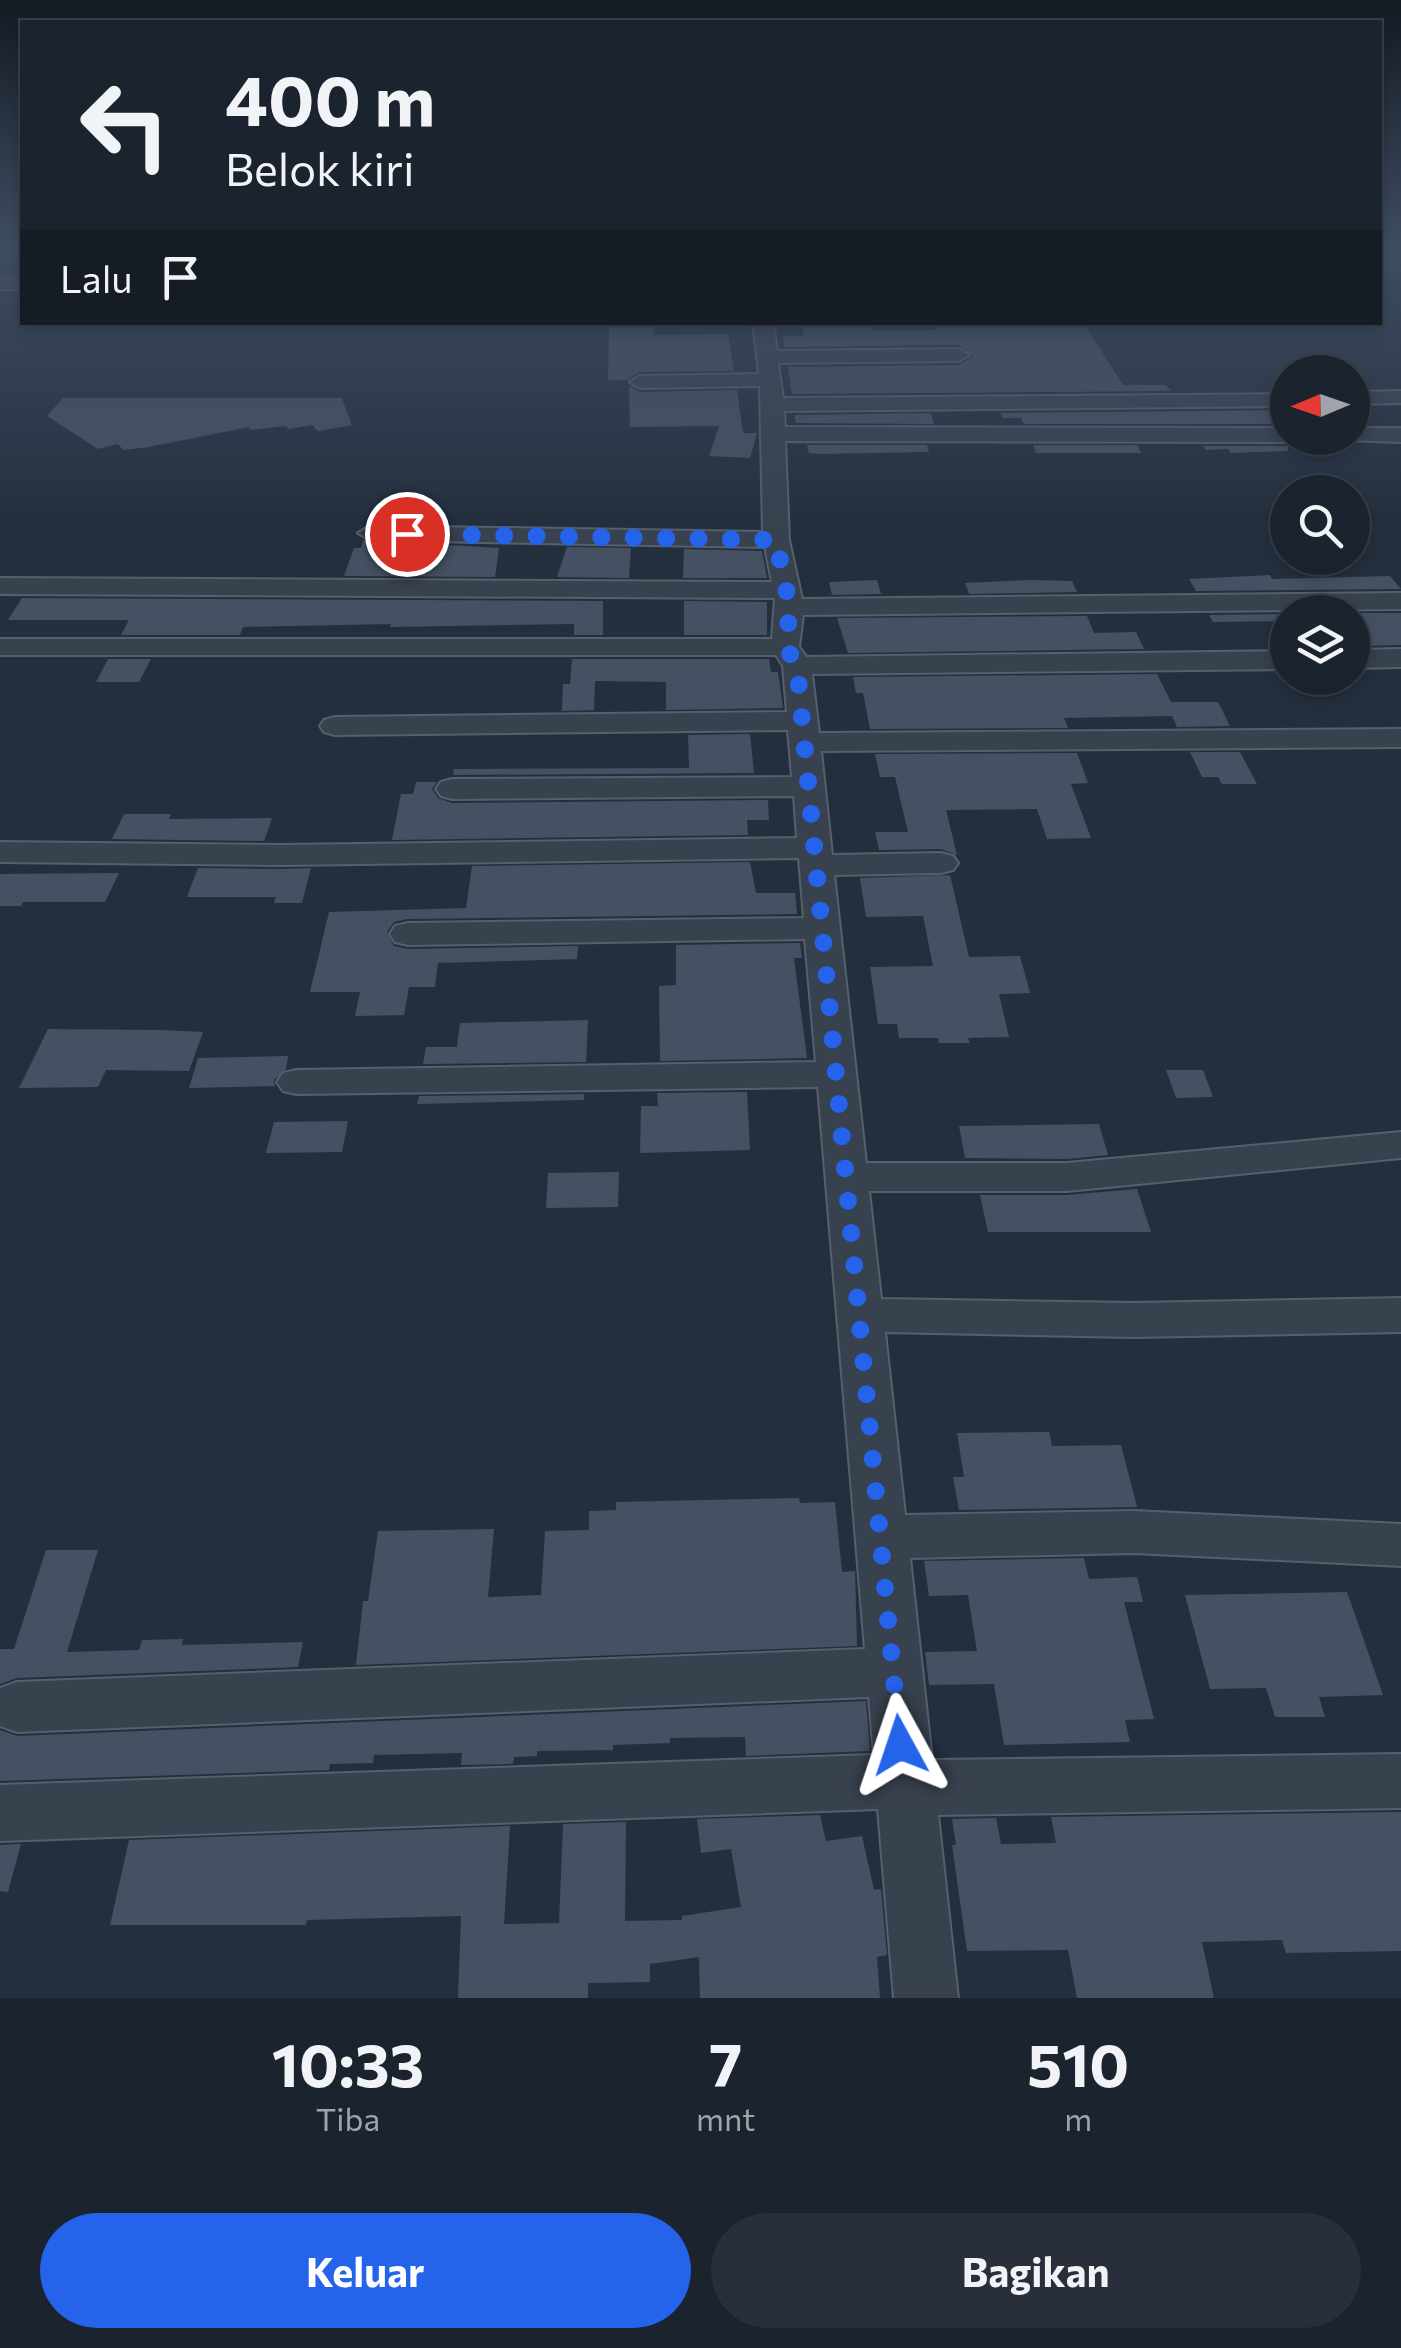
<!DOCTYPE html>
<html lang="id">
<head>
<meta charset="utf-8">
<style>
	:root { --surface:#1b232e; --page:#282f3a; --text:#f1f3f6; --muted:#a0a4aa; --line:#39404a; --accent:#2563eb }
	body { margin:0; font-family:Commissioner,sans-serif; background:var(--page); color:var(--text); height:100vh; display:flex; flex-direction:column; font-size:38px; white-space:nowrap }
	* { box-sizing:border-box; margin:0 }
	p { font-size:32px; color:var(--muted) }
	.icon { flex:none; width:55px; height:55px; fill:none; stroke:currentColor; stroke-width:2; stroke-linecap:round; stroke-linejoin:round }
	.map { position:relative; height:1998px; overflow:hidden }
	.panel { display:flex; flex-direction:column; background:var(--surface); flex:1 }
	.panel>* { flex:none }
	.top-card { position:absolute; left:20px; top:20px; width:1362px; height:305px; border-radius:0px; box-shadow:0 5px 15px #0003,0 0 0 2px var(--line); background:#1b232e; color:var(--text); overflow:hidden }
	.needle { width:65px; rotate:268deg }
	.buttons { position:absolute; left:1270px; top:355px; display:grid; gap:20px }
	.buttons a { display:grid; place-items:center; width:100px; height:100px; border-radius:50%; background:var(--surface); box-shadow:0 5px 15px #0003,0 0 0 2px var(--line); font-size:50px }
	.pin { position:absolute; display:grid; place-items:center; width:85px; height:85px; color:#fff; margin:-42px; border:5px solid #fff; border-radius:50%; box-shadow:0 2px 10px #0007 }
	.me { position:absolute; width:110px; margin:-55px; rotate:355deg; stroke-linejoin:round; filter:drop-shadow(0 0 8px #0008) }
	.turn { display:flex; align-items:center; gap:35px; height:210px; padding:0 40px; font-size:45px }
	.turn .icon { width:130px; height:130px; stroke-width:2.5 }
	.turn b { display:block; font-size:70px; line-height:85px }
	.then { display:flex; align-items:center; height:95px; padding:0 40px; background:#0003; gap:20px; font-size:38px }
	.eta { display:flex; justify-content:space-evenly; align-items:center; height:170px; text-align:center }
	.eta b { font-size:60px; font-weight:700; line-height:70px }
	.primary-button { display:flex; gap:20px; margin-top:auto; padding:20px 40px }
	.primary-button a { flex:1; height:115px; border-radius:60px; background:var(--accent); color:#fff; font-size:40px; font-weight:700; line-height:115px; text-align:center }
	.primary-button a+a { background:var(--page); color:var(--text) }
	.map>svg:first-child { display:block }
	.building { fill:#455162 }
	.lines { fill:none; stroke-linecap:round; stroke-linejoin:round }
	.minor-casing { stroke:#565f6c; stroke-width:4 }
	.minor { fill:#38414e; fill-rule:evenodd }
	.route { stroke:#2563eb; stroke-width:18; stroke-dasharray:0 32.4 }
</style>
</head>
<body>
<div class="map">
<svg width="1401" height="1998" viewBox="0 0 1401 1998">
	<rect width="100%" height="100%" fill="#242f3e"/>
	<path class="building" d="M802,322H869L872,331L937,330L936,322H1083L1123,385H1166L1171,391L792,394L788,367L959,365L973,356L959,345L784,347L783,336H804Z
		M654,324V335L728,334L734,371L640,372L627,380H608L609,325Z
		M629,386L640,392L737,390L743,433H757L750,458L709,456L719,426L630,427Z
		M63,398H342L352,425L318,431L312,425L289,429L285,426L251,430L249,427L149,447L123,450L118,444L98,449L47,416Z
		M1288,410V424H1024L1021,418H1003L1001,413Z
		M931,413L934,424L796,423L794,415Z
		M807,445H927L929,452L819,454L809,453Z
		M1033,445H1137L1141,453H1036Z
		M1203,446H1288V451L1231,453L1228,449L1206,450Z
		M363,540L499,548L495,577L344,576L354,548H361Z
		M567,547L631,548L629,578L557,577Z
		M684,549L762,551L767,578H683Z
		M1270,575L1272,579L1390,576L1401,589L1196,591L1189,579Z
		M877,580L881,594L832,595L829,582Z
		M1031,580L1072,581L1077,592L969,594L965,583Z
		M22,598L603,601V635H574V624L390,627L391,624L243,627L240,635H121L129,620H8Z
		M684,601L767,602V635H684Z
		M1352,613H1401V645L1365,646L1352,630Z
		M1288,614V621L1213,622L1209,615Z
		M1087,616L1094,633L1136,632L1144,649L848,653L837,618Z
		M108,659H151L139,682H96Z
		M572,659H769L771,672H778L783,708L666,710V682L595,681L594,710L562,711L563,684H570Z
		M1157,674L1171,702H1218L1230,726L1177,727L1172,716L1064,718L1068,728L870,729L863,693H856L853,677Z
		M750,734L754,773L453,775L454,769L689,768L688,735Z
		M1190,752H1240L1257,784H1222L1218,777H1202Z
		M1077,753L1088,783L1071,784L1091,838L1047,839L1037,809L946,810L957,855L941,849L879,850L875,832H908L895,777H880L875,754Z
		M416,782H437L432,789L438,798L452,803L768,800L769,820H747L748,835L392,840L401,794H413Z
		M124,814H171L169,819L272,818L264,841L112,839Z
		M750,862L756,893H795L797,914L407,919L394,922L387,932L394,946L408,949L578,946L577,959L438,963L435,987H409L404,1015L355,1016L360,992H310L329,912L466,908L472,866Z
		M198,868L283,869L311,868L302,903H274L276,897H187Z
		M119,873L105,902H23L21,906H0V874Z
		M950,875L969,957L1020,956L1030,993L999,994L1009,1037L968,1038L970,1043H939L938,1038H899L897,1024H878L870,967L933,966L923,916L866,917L860,878Z
		M800,943L802,958H794L807,1058L660,1061L659,986L676,985V945Z
		M588,1020L586,1062L423,1064L426,1047H457L460,1023Z
		M48,1029L161,1030L203,1032L189,1071L106,1070L98,1087L19,1088Z
		M288,1056L286,1069L274,1080L275,1086L189,1088L198,1058Z
		M1166,1070H1203L1213,1097L1176,1098Z
		M747,1092L750,1150L640,1153L641,1106H658L657,1093Z
		M584,1094V1100L417,1104L419,1096Z
		M348,1121L342,1152L266,1153L274,1122Z
		M1099,1124L1108,1155L1067,1159L965,1158L959,1126Z
		M619,1172L618,1207L546,1208L548,1173Z
		M1137,1189L1151,1232H988L980,1195H1067Z
		M1049,1432L1052,1446L1121,1445L1137,1507L959,1510L953,1477H964L957,1433Z
		M799,1498L800,1503L835,1502L842,1572L855,1571L857,1646L356,1665L363,1601H368L378,1531L494,1529L488,1597L541,1595L545,1531L589,1530V1511L616,1510V1502Z
		M46,1550H98L67,1652L139,1650L142,1640L183,1639L182,1645L303,1642L298,1667L17,1678L0,1684V1649H14Z
		M1084,1558L1089,1579L1137,1577L1143,1602H1124L1154,1719L1125,1720L1130,1742L1004,1745L994,1684L929,1685L925,1652L977,1651L968,1595L929,1596L924,1561Z
		M1347,1592L1383,1695L1319,1697L1325,1717H1275L1266,1688L1210,1689L1185,1595Z
		M866,1701L870,1751L746,1756L745,1737L670,1738V1743L613,1745V1750L537,1751V1756L514,1757L513,1764L461,1765L462,1753L374,1755L373,1763L330,1764L329,1770L0,1781V1730L17,1736Z
		M1401,1812V1951L1286,1953L1282,1940L1202,1942L1214,1998H1077L1068,1950L967,1951L952,1845H956L952,1819L996,1818L1001,1844L1056,1843L1051,1817Z
		M820,1815L826,1841L862,1836L874,1890L881,1889L887,1955L877,1957L880,1998H700L699,1957L650,1964V1982L588,1983V1998H458L461,1916L307,1920L306,1925H110L129,1840L510,1826L504,1924L559,1923L563,1824L626,1822L625,1921L682,1920V1916L741,1907L731,1849L701,1853L697,1819Z
		M21,1844L8,1892L0,1891V1845Z"/>
	<g class="lines">
		<defs>
			<path id="minor" d="M1401,260V270L1380,271V261Z
				M0,279H22V289H0Z
				M753,322H773L777,351L959,349L969,355L959,361L778,363L783,398L1288,394V406L784,411L785,427L1288,428V438H1297L1288,442L785,441L789,540L802,599L1401,593V609L803,615L799,647L806,657L1288,651V669L812,674L819,733L1401,729V747L821,751L832,855L941,853L953,856L958,863L953,870L941,873L834,875L866,1163H1067L1401,1132V1158L1067,1191H869L881,1299L1134,1303L1401,1298V1332L1134,1337L885,1332L905,1515L1134,1511L1401,1524V1566L1134,1553L910,1558L932,1760L1401,1754V1808L938,1815L958,1998H894L878,1809L0,1841V1785L874,1755L869,1697L17,1732L0,1726V1688L17,1682L865,1649L818,1087L297,1094L283,1091L277,1082L283,1073L297,1070L816,1062L805,939L408,945L395,942L390,934L395,926L408,923L804,918L799,858L283,865L0,862V842L283,845L797,838L794,796L452,799L441,796L436,789L441,782L452,779L792,777L788,730L335,735L324,732L320,726L324,720L335,717L787,712L783,666L776,655H0V639H772L775,598L0,594V578L772,582L765,547L370,540L358,533L370,526L763,532L760,386L640,388L630,382L640,376L759,374Z
				M1401,391V403L1352,404V392Z
				M1352,428H1401V442L1344,440L1352,438Z
				M1401,649V667L1352,668V650Z"/>
		</defs>
		<use href="#minor" class="minor-casing"/>
		<use href="#minor" class="minor"/>
	</g>
	<linearGradient id="sky" x2="0" y2="1"><stop stop-color="#141a22"/><stop offset="0.47" stop-color="#3f4d63"/><stop offset="1" stop-color="#3f4d63" stop-opacity="0"/></linearGradient>
	<rect width="1401" height="523" fill="url(#sky)"/>
	<g class="lines">
		<path class="route" d="M407,534L776,540L790,608L786,647L797,666L900,1745"/>
	</g>
</svg>
<div class="buttons">
<a><svg class="needle" viewBox="-14 -14 28 28"><path d="M0-13l5 13h-10z" fill="#e53935"/><path d="M0 13l5-13h-10z" fill="#a0a4aa"/></svg></a>
<a><svg class="icon" aria-label="search" viewBox="0 0 24 24"><circle cx="10" cy="10" r="6"/><path d="M15 15l6 6"/></svg></a>
<a><svg class="icon" aria-label="layers" viewBox="0 0 24 24"><path d="M12 4l9 5-9 5-9-5zM3 14l9 5 9-5"/></svg></a>
</div>
<div class="pin" style="left:407px;top:534px;background:#d93025"><svg class="icon" aria-label="arrive" viewBox="0 0 24 24"><path d="M6 21V4h12l-3 4 3 4H6"/></svg></div>
<svg class="me" style="left:900px;top:1745px" viewBox="-20 -20 40 40"><path d="M0-17L14 15 0 8-14 15z" fill="#2563eb" stroke="#fff" stroke-width="4"/></svg>
<div class="top-card">
<div class="turn"><svg class="icon" aria-label="left" viewBox="0 0 24 24"><path d="M17 20v-9H6M10 6l-5 5 5 5"/></svg><div><b>400 m</b>Belok kiri</div></div>
<div class="then">Lalu<svg class="icon" aria-label="arrive" viewBox="0 0 24 24"><path d="M6 21V4h12l-3 4 3 4H6"/></svg></div>
</div>
</div>
<section class="panel">
<div class="eta">
<div><b>10:33</b><p>Tiba</p></div>
<div><b>7</b><p>mnt</p></div>
<div><b>510</b><p>m</p></div>
</div>
<div class="primary-button"><a>Keluar</a><a>Bagikan</a></div>
</section>
</body>
</html>
